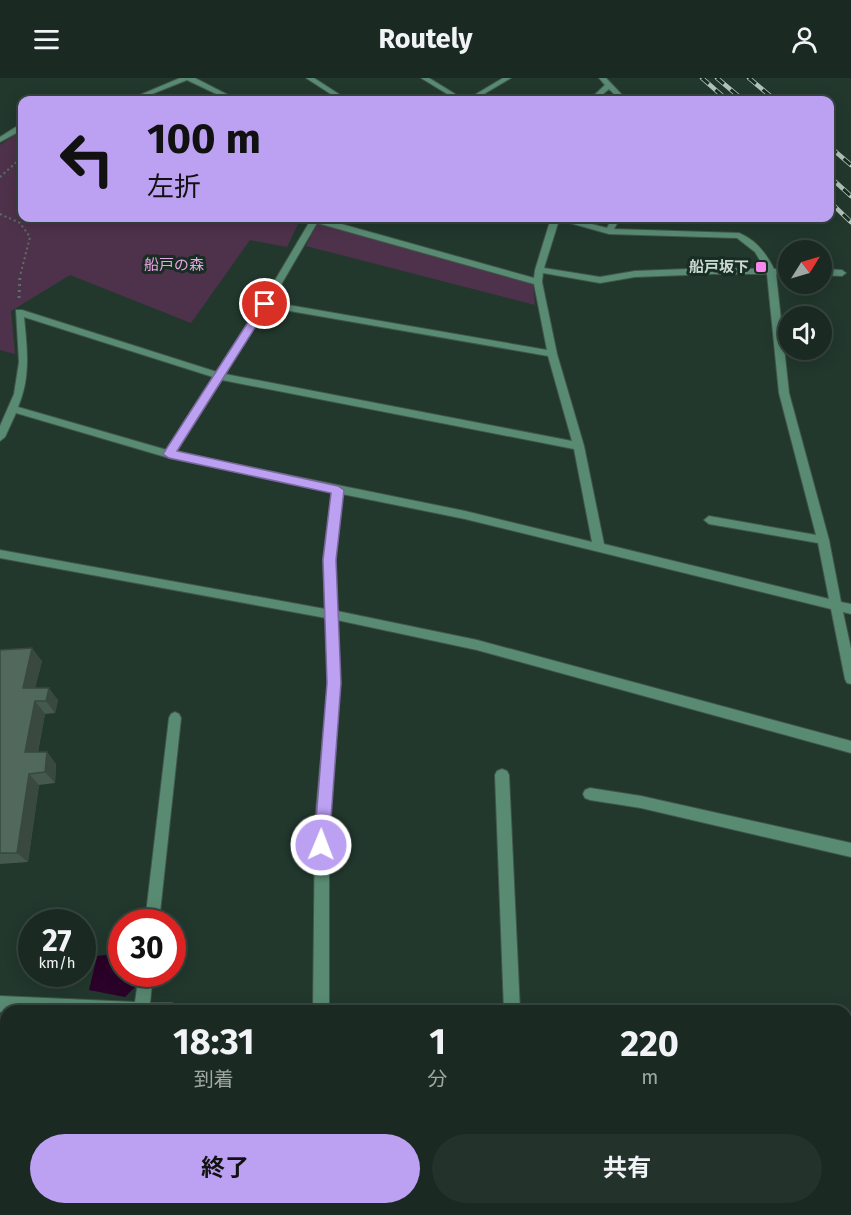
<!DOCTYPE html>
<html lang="ja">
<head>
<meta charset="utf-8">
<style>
	:root { --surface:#1a2a22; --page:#23322a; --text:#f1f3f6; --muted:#9fa7a5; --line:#384640; --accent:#bca0f2 }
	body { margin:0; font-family:"Fira Sans","Noto Sans JP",sans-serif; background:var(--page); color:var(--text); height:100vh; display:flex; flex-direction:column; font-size:22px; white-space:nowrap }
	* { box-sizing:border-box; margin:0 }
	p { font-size:20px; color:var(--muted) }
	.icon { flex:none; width:33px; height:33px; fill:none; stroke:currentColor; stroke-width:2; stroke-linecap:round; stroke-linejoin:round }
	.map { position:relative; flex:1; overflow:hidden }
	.side { position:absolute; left:0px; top:927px; width:852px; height:210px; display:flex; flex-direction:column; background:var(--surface); border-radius:18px 18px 0 0; box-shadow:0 3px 15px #0003,0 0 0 2px var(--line) }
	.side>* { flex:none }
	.hud { position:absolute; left:18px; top:18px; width:816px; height:126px; border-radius:12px; box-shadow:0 3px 15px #0003,0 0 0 2px var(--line); background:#bca0f2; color:#111; overflow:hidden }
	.needle { width:39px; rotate:53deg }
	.buttons { position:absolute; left:778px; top:162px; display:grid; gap:12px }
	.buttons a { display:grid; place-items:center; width:54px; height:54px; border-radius:50%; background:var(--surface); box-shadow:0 3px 15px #0003,0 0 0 2px var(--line); font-size:30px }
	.speed { position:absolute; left:18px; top:831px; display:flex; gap:12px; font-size:30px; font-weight:700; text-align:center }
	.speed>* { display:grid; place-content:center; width:78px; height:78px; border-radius:50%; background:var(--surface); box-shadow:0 3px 15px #0003,0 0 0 2px var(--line); line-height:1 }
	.speed small { font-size:15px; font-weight:400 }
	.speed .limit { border:9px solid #d22; background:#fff; color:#111 }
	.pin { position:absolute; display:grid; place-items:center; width:51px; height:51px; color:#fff; margin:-26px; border:3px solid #fff; border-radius:50%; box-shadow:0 2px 6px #0007 }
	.me { position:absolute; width:66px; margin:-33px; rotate:1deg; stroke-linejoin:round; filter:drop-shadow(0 0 4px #0008) }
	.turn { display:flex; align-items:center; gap:21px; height:126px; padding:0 30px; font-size:27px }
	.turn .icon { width:78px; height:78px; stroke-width:2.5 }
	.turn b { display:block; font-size:42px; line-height:51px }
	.eta { display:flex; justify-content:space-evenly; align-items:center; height:102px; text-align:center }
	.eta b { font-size:36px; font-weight:700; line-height:42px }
	.primary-button { display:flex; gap:12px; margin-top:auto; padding:12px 30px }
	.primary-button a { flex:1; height:69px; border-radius:36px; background:var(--accent); color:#111; font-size:24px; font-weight:700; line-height:69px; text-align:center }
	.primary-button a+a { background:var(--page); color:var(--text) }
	header { display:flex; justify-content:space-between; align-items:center; height:78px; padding:0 30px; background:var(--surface); font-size:27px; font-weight:700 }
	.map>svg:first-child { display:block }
	.green { fill:#4e324b }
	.water { fill:#2b0229 }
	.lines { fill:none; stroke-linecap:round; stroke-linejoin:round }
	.street-casing { stroke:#41554b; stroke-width:2 }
	.path-far1 { stroke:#5c6f66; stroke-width:2; stroke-dasharray:2 3; stroke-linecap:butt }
	.path { stroke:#5c6f66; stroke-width:3; stroke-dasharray:2 4; stroke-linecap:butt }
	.street { fill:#598b73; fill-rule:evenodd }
	.rail-casing { stroke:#b4c2ba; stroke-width:4.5 }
	.rail { stroke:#182d23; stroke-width:3; stroke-dasharray:9; stroke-linecap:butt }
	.wall { fill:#46594f }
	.shaded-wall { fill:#394940 }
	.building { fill:#51685c; stroke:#394940; stroke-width:1.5 }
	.route { fill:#bca0f2; stroke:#7a689d; stroke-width:1.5 }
	.poi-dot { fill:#f788ec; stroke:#182d23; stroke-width:2 }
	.labels { text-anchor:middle; stroke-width:6; stroke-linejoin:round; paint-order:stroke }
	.far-park-label { font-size:15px; fill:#eca4e4; stroke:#182d23 }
	.far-poi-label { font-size:15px; font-weight:bold; fill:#ccd9d2; stroke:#182d23; text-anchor:end }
</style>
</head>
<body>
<header><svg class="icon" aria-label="menu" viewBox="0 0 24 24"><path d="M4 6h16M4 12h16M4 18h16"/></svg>Routely<svg class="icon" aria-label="person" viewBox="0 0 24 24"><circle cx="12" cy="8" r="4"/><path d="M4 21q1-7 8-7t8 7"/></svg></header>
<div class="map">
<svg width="851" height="1137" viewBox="0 0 851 1137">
	<rect width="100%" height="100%" fill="#22382d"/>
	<path class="green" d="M22,52V140H293L300,142L287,169L250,162L191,245L70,197L11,233L15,276L0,272V67Z
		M317,145L533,206L535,227L306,168Z"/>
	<path class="water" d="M121,875L122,896H138L136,908L125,919L89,912L97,878Z"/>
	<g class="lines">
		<defs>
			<path id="street" d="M180,0H195L238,22H229L187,2L137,22H128Z
				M306,0H314L348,22H340Z
				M421,0H429L465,22H457Z
				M503,0H511L474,22H466Z
				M599,0H606L627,22H620L609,11L596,22H589L605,7Z
				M19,47H22V52L0,64V59Z
				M306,140H320L534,200L535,192L551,140H569L607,150L612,140H620L614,151L739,155C756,162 766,175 774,191H789V197L776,196L789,315L829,462L841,524L851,526V536L843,534L851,571V606L847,605L845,601L831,531L465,441L342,416L335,481L337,533L477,562L851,663V675L477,572L337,542L340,605L329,743V933H313L315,743L328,605L326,540L0,480V472L325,531L323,481L332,413L169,380L16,335L5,359L0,363V348L14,316L19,284L16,232H22L217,294L261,226L310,143ZM559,142L609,156L737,160L755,174L765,191L713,190L635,193L600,199L544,190ZM317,145L534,206L547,272L271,224ZM543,195L600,205L635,199L713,196H767L779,315L816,457L709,438L704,442L709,446L818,465L829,521L604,466L584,368L557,276L542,204ZM267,229L548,278L572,363L225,296ZM24,239L213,299L167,372L18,329C31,299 27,270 24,239ZM222,302L574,371L592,464L465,433L176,374Z
				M822,191L842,192L846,195L842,198L822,197Z
				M175,634L179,636L181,640L159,844H145L169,640L171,636Z
				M502,691L507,693L509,697L520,933H504L495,697L497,693Z
				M590,710L641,718L851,765V779L641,730L590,722L585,720L583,716L585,712Z
				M139,896H153L150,925H172L177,928L180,933L0,934V918L135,924Z
				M846,975H851V991H846Z
				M123,1131H139L140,1137H122Z
				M344,1131H360L361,1137H343Z
				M549,1131H565L567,1137H549Z"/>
		</defs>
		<use href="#street" class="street-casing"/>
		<path class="path-far1" d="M0,99L22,79
			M0,136L20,145L30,159L20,198"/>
		<path class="path" d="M19,220L20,197"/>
		<use href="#street" class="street"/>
		<defs>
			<path id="rail" d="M702,0L727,22
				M717,0L743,22
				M749,0L775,22
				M830,69L851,87
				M830,99L851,118
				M830,124L851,144"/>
		</defs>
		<use href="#rail" class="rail-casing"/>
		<use href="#rail" class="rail"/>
	</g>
	<path class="wall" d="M0,572L42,583L35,610L58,622L55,635L45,636L38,674H47L56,686L55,705L39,707L28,784L0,786Z"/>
	<path class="shaded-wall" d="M32,570L42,583L32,623L23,610Z
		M49,610L58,622L55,635L46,623Z
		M35,623L45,636L35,686L25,674Z
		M47,674L56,686L55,705L45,694Z
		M29,696L39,707L28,784L17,775Z"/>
	<path class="building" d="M32,570L23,610H49L46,623H35L25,674H47L45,694L29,696L17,775H0V572Z"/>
	<path class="route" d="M265,223L270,226L177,373L338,408L344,412L336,482L341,605L329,767L327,772L321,774L316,772L314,767L327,605L323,482L331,415L169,380L163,376L261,224Z"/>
	<rect class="poi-dot" x="755" y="183" width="12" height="12" rx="3"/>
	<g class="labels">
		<g class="far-park-label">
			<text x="174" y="192">船戸の森</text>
		</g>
		<g class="far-poi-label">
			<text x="749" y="194">船戸坂下</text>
		</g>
	</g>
</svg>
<div class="buttons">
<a><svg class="needle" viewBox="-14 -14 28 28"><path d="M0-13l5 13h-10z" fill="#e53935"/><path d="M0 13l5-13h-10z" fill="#9fa7a5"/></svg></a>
<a><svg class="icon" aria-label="sound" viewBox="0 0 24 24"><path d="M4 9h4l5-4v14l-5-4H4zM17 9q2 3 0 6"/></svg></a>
</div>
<div class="speed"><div>27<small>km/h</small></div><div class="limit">30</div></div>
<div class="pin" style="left:265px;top:226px;background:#d93025"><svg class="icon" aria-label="arrive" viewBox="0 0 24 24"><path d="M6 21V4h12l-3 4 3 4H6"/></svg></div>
<svg class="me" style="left:321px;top:767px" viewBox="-20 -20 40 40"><circle r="17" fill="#bca0f2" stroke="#fff" stroke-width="3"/><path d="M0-11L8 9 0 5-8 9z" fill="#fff"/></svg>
<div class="hud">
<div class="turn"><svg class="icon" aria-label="left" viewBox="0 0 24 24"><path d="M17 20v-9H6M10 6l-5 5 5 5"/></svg><div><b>100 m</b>左折</div></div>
</div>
<section class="side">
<div class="eta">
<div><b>18:31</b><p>到着</p></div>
<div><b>1</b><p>分</p></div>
<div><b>220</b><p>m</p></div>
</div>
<div class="primary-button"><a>終了</a><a>共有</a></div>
</section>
</div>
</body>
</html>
